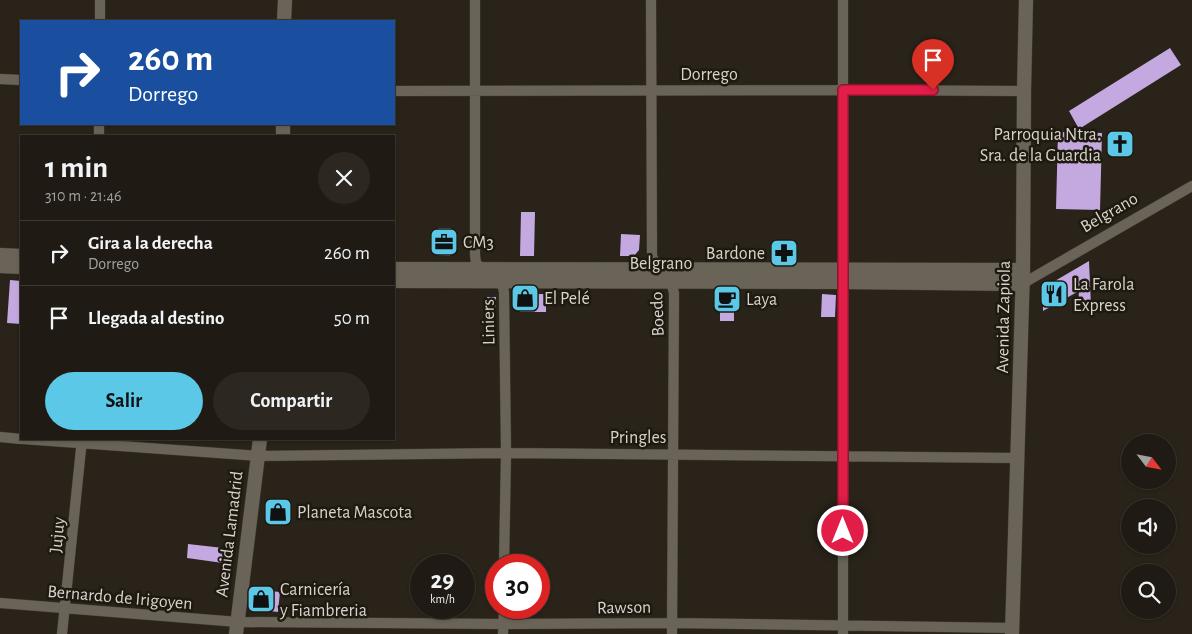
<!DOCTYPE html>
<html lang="es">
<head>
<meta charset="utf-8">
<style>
	:root { --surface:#1f1a13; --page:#2c2721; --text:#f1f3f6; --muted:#a1a1a0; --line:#3c3833; --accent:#5ac8e6 }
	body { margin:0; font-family:"Alegreya Sans",sans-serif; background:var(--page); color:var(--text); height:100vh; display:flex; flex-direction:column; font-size:19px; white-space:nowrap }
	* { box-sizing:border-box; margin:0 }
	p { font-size:16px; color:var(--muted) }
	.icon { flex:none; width:28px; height:28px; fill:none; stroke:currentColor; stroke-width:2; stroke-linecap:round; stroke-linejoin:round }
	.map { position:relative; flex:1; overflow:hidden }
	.panel { position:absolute; left:20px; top:135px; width:375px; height:305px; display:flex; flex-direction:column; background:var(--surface); border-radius:0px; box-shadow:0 1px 4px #0004,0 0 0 1px var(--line) }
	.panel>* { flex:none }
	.hud { position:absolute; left:20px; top:20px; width:375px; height:105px; border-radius:0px; box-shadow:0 1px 4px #0004,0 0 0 1px var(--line); background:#1a4fa0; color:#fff; overflow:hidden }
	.needle { width:32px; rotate:122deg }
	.buttons { position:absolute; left:1121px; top:434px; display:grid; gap:10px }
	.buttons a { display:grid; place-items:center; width:55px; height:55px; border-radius:50%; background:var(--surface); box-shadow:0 1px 4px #0004,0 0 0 1px var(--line); font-size:25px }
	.speed { position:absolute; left:410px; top:554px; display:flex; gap:10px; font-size:25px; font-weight:700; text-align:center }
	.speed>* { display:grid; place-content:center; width:65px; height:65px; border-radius:50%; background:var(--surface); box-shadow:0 1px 4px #0004,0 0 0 1px var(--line); line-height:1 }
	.speed small { font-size:12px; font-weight:400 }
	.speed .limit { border:8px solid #d22; background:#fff; color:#111 }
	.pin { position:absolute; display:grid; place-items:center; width:42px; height:42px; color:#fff; margin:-51px -21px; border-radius:50% 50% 50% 0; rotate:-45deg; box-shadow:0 0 5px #0007 }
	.pin .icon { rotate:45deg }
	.me { position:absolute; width:55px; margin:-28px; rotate:0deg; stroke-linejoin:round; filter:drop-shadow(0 0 4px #0008) }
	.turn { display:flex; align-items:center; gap:18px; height:105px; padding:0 25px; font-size:22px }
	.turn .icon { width:65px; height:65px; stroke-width:2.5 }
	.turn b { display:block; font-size:35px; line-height:42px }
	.round { display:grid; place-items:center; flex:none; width:52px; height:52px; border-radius:26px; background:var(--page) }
	.headline { display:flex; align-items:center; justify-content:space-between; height:85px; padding:0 25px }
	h1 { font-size:30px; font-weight:600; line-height:38px }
	.button { display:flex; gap:10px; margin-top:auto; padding:10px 25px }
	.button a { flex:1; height:58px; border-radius:30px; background:var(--accent); color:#111; font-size:20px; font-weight:600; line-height:58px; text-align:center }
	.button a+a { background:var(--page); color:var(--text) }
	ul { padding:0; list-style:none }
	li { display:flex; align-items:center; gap:15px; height:65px; padding:0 25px; border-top:1px solid var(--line) }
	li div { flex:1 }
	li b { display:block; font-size:19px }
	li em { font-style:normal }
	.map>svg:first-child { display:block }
	.building { fill:#c4a9e0 }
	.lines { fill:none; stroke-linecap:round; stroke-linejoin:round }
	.street-casing { stroke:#413d35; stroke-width:11 }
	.secondary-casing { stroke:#413d35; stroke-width:15 }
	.street { stroke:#6a6458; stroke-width:10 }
	.secondary { stroke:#6a6458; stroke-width:14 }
	.route-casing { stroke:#92132f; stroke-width:12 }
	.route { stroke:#e11d48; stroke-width:9 }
	.labels { text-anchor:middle; stroke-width:5; stroke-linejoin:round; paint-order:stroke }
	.street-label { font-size:18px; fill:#d7d3cd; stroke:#1f1a10 }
	.poi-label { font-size:18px; fill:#d7d3cd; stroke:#1f1a10; text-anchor:start }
</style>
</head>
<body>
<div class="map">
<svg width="1192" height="634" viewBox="0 0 1192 634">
	<rect width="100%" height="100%" fill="#292319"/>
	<path class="building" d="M1170,48L1181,65L1079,129L1069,111Z
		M1058,132L1102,133L1100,210L1056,209Z
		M521,212H535L534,256H520Z
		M438,228H451L450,256L436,255Z
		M621,234L640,235L639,250L634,256H620Z
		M1089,261L1091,306L1078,307L1079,291L1043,311V293L1048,285Z
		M10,280L21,281V324L7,323Z
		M525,294H546V312H520V300Z
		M822,294L836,295L835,317H821Z
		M720,295L734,296V321H720Z
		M487,297H496L495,317L485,316Z
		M270,499L289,502L286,524L267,522Z
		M188,544L232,549L230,564L187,558Z
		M257,590L280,592L278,612L260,610L256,606Z"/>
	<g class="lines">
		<defs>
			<path id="street" d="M475,0V255L476,263L484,271
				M651,0L652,256C658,272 671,274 674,293L672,634
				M100,21V0
				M0,79L21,80
				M394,91L843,90L1024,91
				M99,136V124
				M496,279L503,287L504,292L506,453L504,565
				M1022,284L1192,186
				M0,437L21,439
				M23,439L258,456L506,453L1018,458
				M0,603L238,622L503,624L673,623L1012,628
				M62,634L82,439
				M503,634L504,608
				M843,634V0"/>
			<path id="secondary" d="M284,21L285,0
				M283,136V124
				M0,255L21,256
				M0,266L21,267
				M394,269L1023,270
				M394,281L842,282L1022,284
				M236,634L260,439
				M1012,634L1023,270L1024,91L1026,0"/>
		</defs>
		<use href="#street" class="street-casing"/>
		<use href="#secondary" class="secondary-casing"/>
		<use href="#street" class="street"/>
		<use href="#secondary" class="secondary"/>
	</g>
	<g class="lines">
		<defs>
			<path id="route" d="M843,531V90H933"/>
		</defs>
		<use href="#route" class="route-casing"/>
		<use href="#route" class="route"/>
	</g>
	<defs>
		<symbol id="church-square" viewBox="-11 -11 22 22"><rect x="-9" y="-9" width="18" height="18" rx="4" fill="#5ac8e6" stroke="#1f1a10"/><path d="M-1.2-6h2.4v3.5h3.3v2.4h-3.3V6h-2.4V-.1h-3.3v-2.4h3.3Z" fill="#111"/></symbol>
		<symbol id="office-square" viewBox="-11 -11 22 22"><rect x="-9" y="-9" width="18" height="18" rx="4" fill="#5ac8e6" stroke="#1f1a10"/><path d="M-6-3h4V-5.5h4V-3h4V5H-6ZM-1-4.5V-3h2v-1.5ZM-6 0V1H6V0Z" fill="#111"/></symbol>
		<symbol id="pharmacy-square" viewBox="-11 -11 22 22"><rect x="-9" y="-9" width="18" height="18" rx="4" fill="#5ac8e6" stroke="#1f1a10"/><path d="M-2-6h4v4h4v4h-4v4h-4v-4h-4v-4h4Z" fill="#111"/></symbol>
		<symbol id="restaurant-square" viewBox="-11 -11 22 22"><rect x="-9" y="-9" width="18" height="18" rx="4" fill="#5ac8e6" stroke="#1f1a10"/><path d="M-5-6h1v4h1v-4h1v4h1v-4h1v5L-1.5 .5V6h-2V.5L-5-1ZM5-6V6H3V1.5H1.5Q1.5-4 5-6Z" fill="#111"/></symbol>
		<symbol id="shop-square" viewBox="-11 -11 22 22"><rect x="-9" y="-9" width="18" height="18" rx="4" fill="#5ac8e6" stroke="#1f1a10"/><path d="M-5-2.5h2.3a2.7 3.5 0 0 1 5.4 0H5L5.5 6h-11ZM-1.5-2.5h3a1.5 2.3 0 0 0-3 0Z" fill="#111"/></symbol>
		<symbol id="cafe-square" viewBox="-11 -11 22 22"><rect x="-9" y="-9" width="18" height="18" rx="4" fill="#5ac8e6" stroke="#1f1a10"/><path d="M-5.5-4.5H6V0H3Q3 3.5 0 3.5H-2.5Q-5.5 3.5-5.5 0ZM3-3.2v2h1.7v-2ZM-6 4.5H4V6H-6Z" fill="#111"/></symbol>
	</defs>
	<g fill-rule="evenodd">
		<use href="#church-square" x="1104" y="128" width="32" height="32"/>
		<use href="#office-square" x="428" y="226" width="32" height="32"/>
		<use href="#pharmacy-square" x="768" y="237" width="32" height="32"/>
		<use href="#restaurant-square" x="1038" y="278" width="32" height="32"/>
		<use href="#shop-square" x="509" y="282" width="32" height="32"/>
		<use href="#cafe-square" x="711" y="283" width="32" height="32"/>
		<use href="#shop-square" x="262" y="496" width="32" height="32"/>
		<use href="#shop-square" x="245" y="583" width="32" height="32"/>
	</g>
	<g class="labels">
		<g class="street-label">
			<text x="709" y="80">Dorrego</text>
			<text transform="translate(1109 212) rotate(-30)" y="6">Belgrano</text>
			<text x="661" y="269">Belgrano</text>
			<text transform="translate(657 314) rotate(-92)" y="6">Boedo</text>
			<text transform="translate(1003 317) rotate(-89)" y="6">Avenida Zapiola</text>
			<text transform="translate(488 322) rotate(-91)" y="6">Liniers</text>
			<text x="638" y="443">Pringles</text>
			<text transform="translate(229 534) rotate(-83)" y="6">Avenida Lamadrid</text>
			<text transform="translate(57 535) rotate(-84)" y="6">Jujuy</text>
			<text transform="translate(120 597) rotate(5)" y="6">Bernardo de Irigoyen</text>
			<text transform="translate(624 607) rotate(-1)" y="6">Rawson</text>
		</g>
		<g class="poi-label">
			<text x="1101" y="140" text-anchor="end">Parroquia Ntra.<tspan x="1101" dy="21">Sra. de la Guardia</tspan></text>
			<text x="463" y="248">CM3</text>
			<text x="765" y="259" text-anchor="end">Bardone</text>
			<text x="1073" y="290">La Farola<tspan x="1073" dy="21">Express</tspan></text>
			<text x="544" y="304">El Pelé</text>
			<text x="746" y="305">Laya</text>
			<text x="297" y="518">Planeta Mascota</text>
			<text x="280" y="595">Carnicería<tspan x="280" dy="21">y Fiambreria</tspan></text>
		</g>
	</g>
</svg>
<div class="buttons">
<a><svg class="needle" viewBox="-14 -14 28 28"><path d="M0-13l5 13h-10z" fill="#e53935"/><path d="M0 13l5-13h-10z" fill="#a1a1a0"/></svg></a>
<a><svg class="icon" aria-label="sound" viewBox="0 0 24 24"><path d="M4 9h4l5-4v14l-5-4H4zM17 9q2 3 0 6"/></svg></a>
<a><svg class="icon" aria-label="search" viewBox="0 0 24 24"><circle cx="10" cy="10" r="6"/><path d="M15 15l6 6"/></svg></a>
</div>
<div class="speed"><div>29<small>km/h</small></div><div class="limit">30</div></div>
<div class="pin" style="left:933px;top:90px;background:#d93025"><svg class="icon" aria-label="arrive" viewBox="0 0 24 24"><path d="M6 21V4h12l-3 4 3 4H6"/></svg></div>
<svg class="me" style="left:843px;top:531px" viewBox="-20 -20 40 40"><circle r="17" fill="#e11d48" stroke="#fff" stroke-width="3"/><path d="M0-11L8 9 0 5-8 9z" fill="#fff"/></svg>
<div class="hud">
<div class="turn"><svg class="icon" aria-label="right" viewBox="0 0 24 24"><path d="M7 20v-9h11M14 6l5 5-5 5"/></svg><div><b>260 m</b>Dorrego</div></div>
</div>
<section class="panel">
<div class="headline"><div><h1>1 min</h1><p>310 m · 21:46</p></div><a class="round"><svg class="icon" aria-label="close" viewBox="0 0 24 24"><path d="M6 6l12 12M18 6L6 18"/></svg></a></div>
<ul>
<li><svg class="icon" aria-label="right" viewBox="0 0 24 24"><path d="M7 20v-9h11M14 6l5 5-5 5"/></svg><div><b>Gira a la derecha</b><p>Dorrego</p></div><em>260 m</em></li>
<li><svg class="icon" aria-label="arrive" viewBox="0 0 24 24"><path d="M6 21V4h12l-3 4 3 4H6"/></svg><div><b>Llegada al destino</b></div><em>50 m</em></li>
</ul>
<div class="button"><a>Salir</a><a>Compartir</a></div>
</section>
</div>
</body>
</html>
